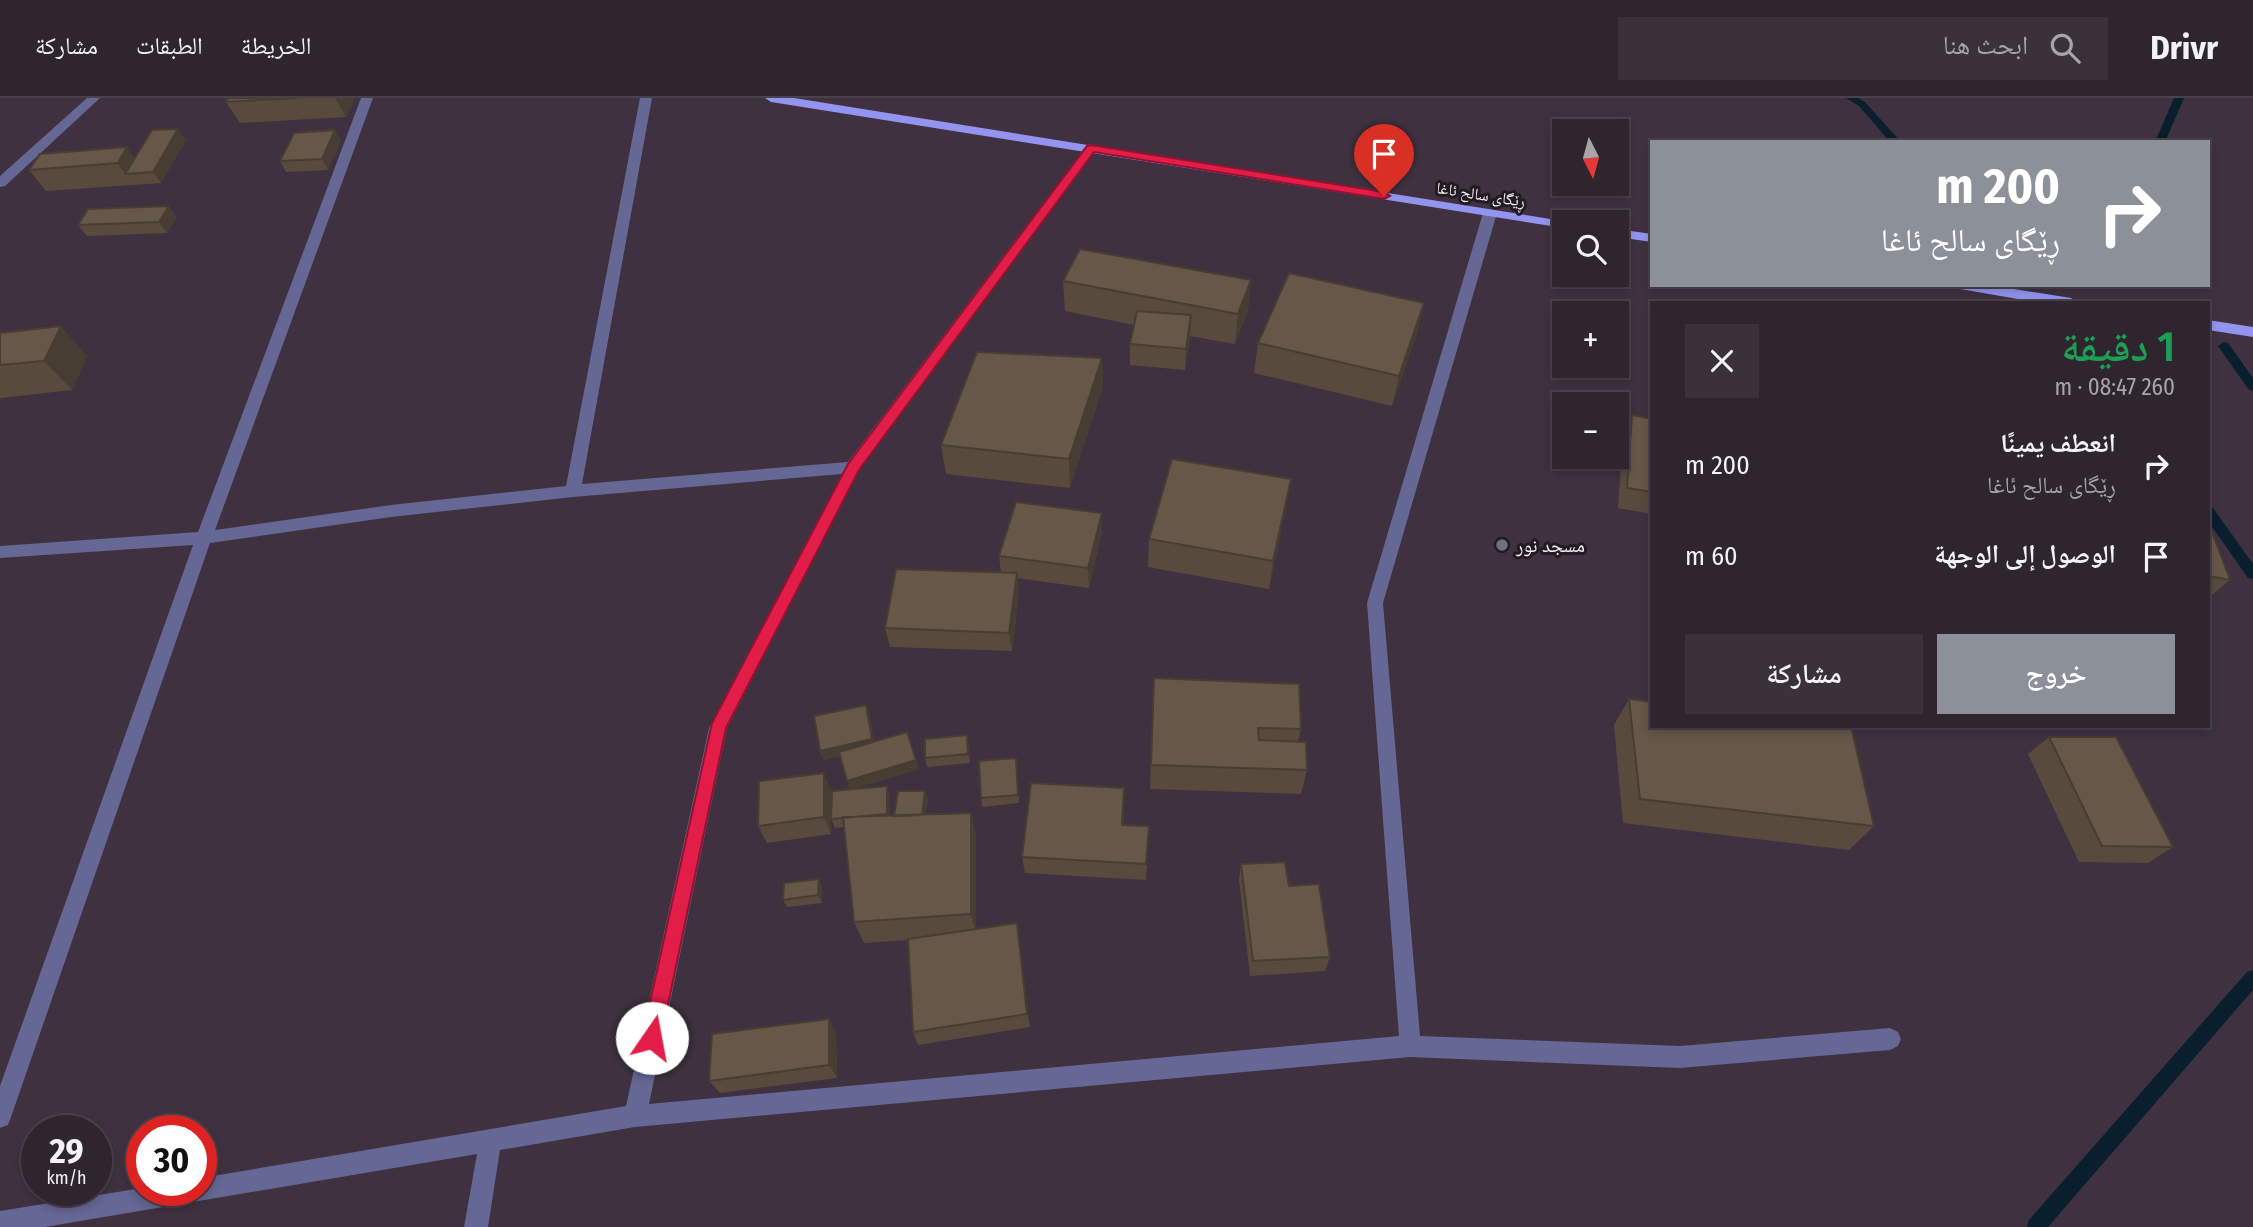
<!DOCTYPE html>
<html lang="ar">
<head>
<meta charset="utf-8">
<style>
	:root { --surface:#2f252f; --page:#3b313b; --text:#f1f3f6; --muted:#a7a5aa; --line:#4a424b; --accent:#8c9099 }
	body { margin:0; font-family:"Fira Sans Condensed","Noto Naskh Arabic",sans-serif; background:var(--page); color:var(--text); direction:rtl; height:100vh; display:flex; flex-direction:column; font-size:26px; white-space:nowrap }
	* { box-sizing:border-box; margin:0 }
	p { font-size:23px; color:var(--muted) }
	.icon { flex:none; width:38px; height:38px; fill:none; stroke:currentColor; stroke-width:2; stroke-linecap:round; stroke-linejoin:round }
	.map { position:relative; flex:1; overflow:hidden; direction:ltr }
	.panel { position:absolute; left:1650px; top:203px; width:560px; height:427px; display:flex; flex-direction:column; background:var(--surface); border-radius:0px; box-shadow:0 4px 10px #0003,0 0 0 2px var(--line); direction:rtl }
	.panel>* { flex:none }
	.top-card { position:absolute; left:1650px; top:42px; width:560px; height:147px; border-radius:0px; box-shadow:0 4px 10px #0003,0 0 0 2px var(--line); direction:rtl; background:#8c9099; color:#fff; overflow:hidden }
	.needle { width:46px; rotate:174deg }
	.buttons { position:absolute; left:1552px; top:21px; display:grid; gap:14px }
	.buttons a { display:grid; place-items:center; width:77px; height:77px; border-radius:0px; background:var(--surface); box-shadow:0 4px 10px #0003,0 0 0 2px var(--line); font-size:35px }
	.speed { position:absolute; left:21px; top:1017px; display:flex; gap:14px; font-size:35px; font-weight:700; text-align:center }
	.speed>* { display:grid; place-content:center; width:91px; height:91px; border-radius:50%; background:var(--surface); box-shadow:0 4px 10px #0003,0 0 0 2px var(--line); line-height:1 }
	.speed small { font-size:18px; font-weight:400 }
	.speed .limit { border:10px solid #d22; background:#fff; color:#111 }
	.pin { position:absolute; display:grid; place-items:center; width:60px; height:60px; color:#fff; margin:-72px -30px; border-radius:50% 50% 50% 0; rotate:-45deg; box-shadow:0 0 7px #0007 }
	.pin .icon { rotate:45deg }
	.me { position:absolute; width:77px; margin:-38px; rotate:12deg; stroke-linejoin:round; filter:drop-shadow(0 0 5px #0008) }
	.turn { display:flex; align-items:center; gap:24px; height:147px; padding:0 35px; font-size:32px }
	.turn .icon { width:91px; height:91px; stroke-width:2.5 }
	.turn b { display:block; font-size:49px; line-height:60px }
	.round { display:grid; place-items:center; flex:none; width:74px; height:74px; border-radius:0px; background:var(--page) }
	.summary { display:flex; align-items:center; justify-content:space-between; height:119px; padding:0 35px }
	h1 { font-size:42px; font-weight:600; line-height:52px; color:#1e9e55 }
	.action { display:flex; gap:14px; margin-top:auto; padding:14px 35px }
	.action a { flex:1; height:80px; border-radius:0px; background:var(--accent); color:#fff; font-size:28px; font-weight:600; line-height:80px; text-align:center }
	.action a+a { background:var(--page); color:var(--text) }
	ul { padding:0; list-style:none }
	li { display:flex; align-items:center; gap:21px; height:91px; padding:0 35px }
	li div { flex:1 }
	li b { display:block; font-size:26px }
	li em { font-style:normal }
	header { display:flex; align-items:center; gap:42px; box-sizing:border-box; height:98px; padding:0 35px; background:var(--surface); border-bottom:2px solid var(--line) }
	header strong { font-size:33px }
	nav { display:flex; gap:38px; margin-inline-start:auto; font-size:24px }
	.search { width:490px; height:63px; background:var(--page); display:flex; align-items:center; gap:18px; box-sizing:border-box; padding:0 24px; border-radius:0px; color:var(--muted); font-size:26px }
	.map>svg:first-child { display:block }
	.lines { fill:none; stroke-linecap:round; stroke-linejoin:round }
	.stream { fill:#091f2d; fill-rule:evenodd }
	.minor { fill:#656794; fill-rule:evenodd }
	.major { fill:#9394f0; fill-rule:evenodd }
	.wall { fill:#584b3e }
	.shaded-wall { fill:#473d32 }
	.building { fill:#665748; stroke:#473d32; stroke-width:2 }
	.route { fill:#e11d48; stroke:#92132f; stroke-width:2 }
	.worship-dot { fill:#6b7280; stroke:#221b22; stroke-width:2.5 }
	.labels { text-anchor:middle; stroke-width:6; stroke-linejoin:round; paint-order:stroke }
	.far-street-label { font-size:16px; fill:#f9f0f8; stroke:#221b22 }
	.poi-label { font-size:19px; fill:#f9f0f8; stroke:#221b22; text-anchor:start }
</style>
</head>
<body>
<header>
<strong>Drivr</strong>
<div class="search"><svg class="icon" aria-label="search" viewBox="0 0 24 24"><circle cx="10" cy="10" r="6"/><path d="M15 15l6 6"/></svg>ابحث هنا</div>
<nav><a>الخريطة</a><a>الطبقات</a><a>مشاركة</a></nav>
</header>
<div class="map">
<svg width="2253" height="1129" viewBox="0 0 2253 1129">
	<rect width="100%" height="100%" fill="#3f313f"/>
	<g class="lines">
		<path class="stream" d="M1846,0H1858L1865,4L1901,44H1890L1859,8Z
			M2174,0H2184L2165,44H2155Z
			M2224,244L2228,245L2253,280V293L2249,292L2218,248Z
			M2208,408L2213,410L2253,466V481L2248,480L2208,423Z
			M2253,872V892L2048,1129H2027L2029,1122L2247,874Z"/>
		<path class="minor" d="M87,0H100L5,88L0,89V78Z
			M361,0H373L215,432L391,407L566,388L640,0H652L582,386L848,364L1087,47L1091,46L1097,50L859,372L727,630L649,1006L1399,938L1367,505L1483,115L1490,111L1497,115L1383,505L1420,938L1680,948L1890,930L1898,934L1901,941L1898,948L1890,952L1680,970L1410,959L635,1029L500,1052L488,1129H464L477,1056L45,1129H0V1113L142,1090V1092H201V1080L626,1008L709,630L842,376L573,399L391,419L210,445L11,1019L8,1027L0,1030V988L193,447L0,460V448L198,434Z"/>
		<path class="major" d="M765,0H794L1569,124H1564V130L771,4Z
			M1617,131L1652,136V144L1617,139Z
			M1953,187H1989L2071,200L2078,205H2042L1960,191Z
			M2208,222L2253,229V239L2208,232Z"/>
	</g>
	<path class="wall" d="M228,0H355L346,19L240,25L226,4Z
		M335,32L341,43L328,72L286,74L280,63Z
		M186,42L161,85L46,93L29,72L135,60Z
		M177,119L167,135L87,138L78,127Z
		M1251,182L1248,212L1235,246L1190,238L1185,272L1130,267V246L1134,227L1065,213L1063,183Z
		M1424,205L1417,235L1392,308L1254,275L1258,245Z
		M0,235L87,258L72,292L0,300Z
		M1102,260L1103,289L1070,390L946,376L941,347Z
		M1632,317L1652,321V416L1618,410L1623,338Z
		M1286,409L1269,491L1148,469L1149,441Z
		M2208,423L2230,482L2208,500Z
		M1102,435L1089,490L1017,480L1019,495L1012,553L890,549L885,530L1001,475L999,458Z
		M1154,580L1301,631L1298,643L1307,672L1301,696L1150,691Z
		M1629,601L1874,728L1849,752L1623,725L1614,627Z
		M866,607L869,616L874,644L919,671L853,691L890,697V718H894L925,693L928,702L925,717L971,715L976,739V831L1017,825L1030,929L918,947L913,934L908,842L864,845L854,824L844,729L835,730L831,721L850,691L840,658L823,662L820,653Z
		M2049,639L2173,749L2148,765L2079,764L2028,656Z
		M969,646L970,665L927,669L925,660Z
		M1017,669L1019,705L982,709L981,700Z
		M831,692V736L767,745L758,728Z
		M1124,707L1123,727L1149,728L1146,782L1025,775L1022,759Z
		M1241,766L1289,788L1330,859L1325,873L1250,878L1239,782Z
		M822,789V805L787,809L783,802Z
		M836,934L837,980L720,995L709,983Z"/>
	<path class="shaded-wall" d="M335,0H355L346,19Z
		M178,31L186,42L161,85L153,74Z
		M335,32L341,43L328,72L322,61Z
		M127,49L142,70L125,76L118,65Z
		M169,108L177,119L167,135L159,124Z
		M1251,182L1248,212L1235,246L1238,216Z
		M1424,205L1417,235L1392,308L1399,278Z
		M1191,217L1190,238L1185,272L1186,251Z
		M61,228L87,258L72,292L44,263Z
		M1102,260L1103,289L1070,390L1069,361Z
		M1291,381L1286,409L1269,491L1273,463Z
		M1102,415V435L1089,490L1088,470Z
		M1017,475L1019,495L1012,553L1009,535Z
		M866,607L869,616L875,650L823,662L820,653Z
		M967,637L969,646L970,665L968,656Z
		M916,662L919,671L850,692L847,683Z
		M824,675L831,692V736L824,719Z
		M887,688L890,697V725L887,716Z
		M1124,690V707L1122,744V727Z
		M925,693L928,702L923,733L921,724Z
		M971,715L976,739V837L971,816Z
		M819,781L822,789V805L818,797Z
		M1017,825L1019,840L1030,929L1027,916Z
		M829,921L836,934L837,980L829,967Z"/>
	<path class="building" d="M228,0H297L226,4Z
		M178,31L153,74L125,76L152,32Z
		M335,32L322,61L280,63L294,35Z
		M127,49L118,65L29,72L40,56Z
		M169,108L159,124L78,127L88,111Z
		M1080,151L1251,182L1238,216L1063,183Z
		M1289,175L1424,205L1399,278L1258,245Z
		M1137,213L1191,217L1186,251L1130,246Z
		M61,228L44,263L0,267V235Z
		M977,254L1102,260L1069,361L941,347Z
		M1632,317L1652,321V394L1627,390Z
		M1172,361L1291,381L1273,463L1149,441Z
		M1016,404L1102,415L1088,470L999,458Z
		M2208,423L2230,482L2208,478Z
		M896,471L1017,475L1009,535L885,530Z
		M1154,580L1299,586L1301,631L1258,630L1259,642L1306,644L1307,672L1151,667Z
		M1629,601L1652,604V628H1851L1874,728L1640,701Z
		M866,607L872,641L820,653L814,618Z
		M907,634L916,662L847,683L839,654Z
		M967,637L968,656L925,660V641Z
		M2049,639H2116L2173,749L2102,748Z
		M1016,660L1018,697L981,700L979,663Z
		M824,675V719L758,728L759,683Z
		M1031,685L1124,690L1122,727L1149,728L1146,766L1022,759Z
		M887,688V716L831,721L832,693Z
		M898,693H925L922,717L894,718Z
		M971,715V816L854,824L843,719Z
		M1285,764L1289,788L1319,786L1330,859L1253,863L1241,766Z
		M819,781L818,797L783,802L784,785Z
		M1017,825L1027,916L913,934L908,841Z
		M829,921V967L709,983L712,936Z"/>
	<path class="route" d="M1091,47L1384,94L1390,98L1384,101L1094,54L859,372L726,630L661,940L658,947L652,950L645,947L642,940L712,625L848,366L1087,48Z"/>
	<circle class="worship-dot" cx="1502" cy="447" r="7"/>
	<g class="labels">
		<g class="far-street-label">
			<text transform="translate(1481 96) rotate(9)" y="6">ڕێگای سالح ئاغا</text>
		</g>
		<g class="poi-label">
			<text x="1516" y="454">مسجد نور</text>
		</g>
	</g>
</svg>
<div class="buttons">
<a><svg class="needle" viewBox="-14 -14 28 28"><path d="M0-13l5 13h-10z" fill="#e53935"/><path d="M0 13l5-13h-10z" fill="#a7a5aa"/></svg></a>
<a><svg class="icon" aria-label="search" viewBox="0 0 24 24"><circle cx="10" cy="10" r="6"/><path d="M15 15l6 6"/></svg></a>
<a>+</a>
<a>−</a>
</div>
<div class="speed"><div>29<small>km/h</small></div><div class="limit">30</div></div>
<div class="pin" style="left:1384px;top:98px;background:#d93025"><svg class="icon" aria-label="arrive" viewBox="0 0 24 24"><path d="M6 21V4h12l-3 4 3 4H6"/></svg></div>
<svg class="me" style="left:652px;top:940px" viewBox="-20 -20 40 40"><circle r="19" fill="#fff"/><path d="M0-13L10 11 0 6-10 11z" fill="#e11d48"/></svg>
<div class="top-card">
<div class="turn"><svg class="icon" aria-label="right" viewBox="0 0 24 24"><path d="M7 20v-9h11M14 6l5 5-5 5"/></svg><div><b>200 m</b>ڕێگای سالح ئاغا</div></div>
</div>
<section class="panel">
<div class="summary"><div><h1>1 دقيقة</h1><p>260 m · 08:47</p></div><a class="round"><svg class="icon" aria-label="close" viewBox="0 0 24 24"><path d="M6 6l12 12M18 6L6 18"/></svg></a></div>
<ul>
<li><svg class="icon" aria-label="right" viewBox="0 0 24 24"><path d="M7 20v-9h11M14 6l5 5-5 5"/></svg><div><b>انعطف يمينًا</b><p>ڕێگای سالح ئاغا</p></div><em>200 m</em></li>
<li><svg class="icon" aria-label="arrive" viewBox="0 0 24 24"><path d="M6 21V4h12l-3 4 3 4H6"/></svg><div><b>الوصول إلى الوجهة</b></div><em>60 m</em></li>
</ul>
<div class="action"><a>خروج</a><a>مشاركة</a></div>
</section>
</div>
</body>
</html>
